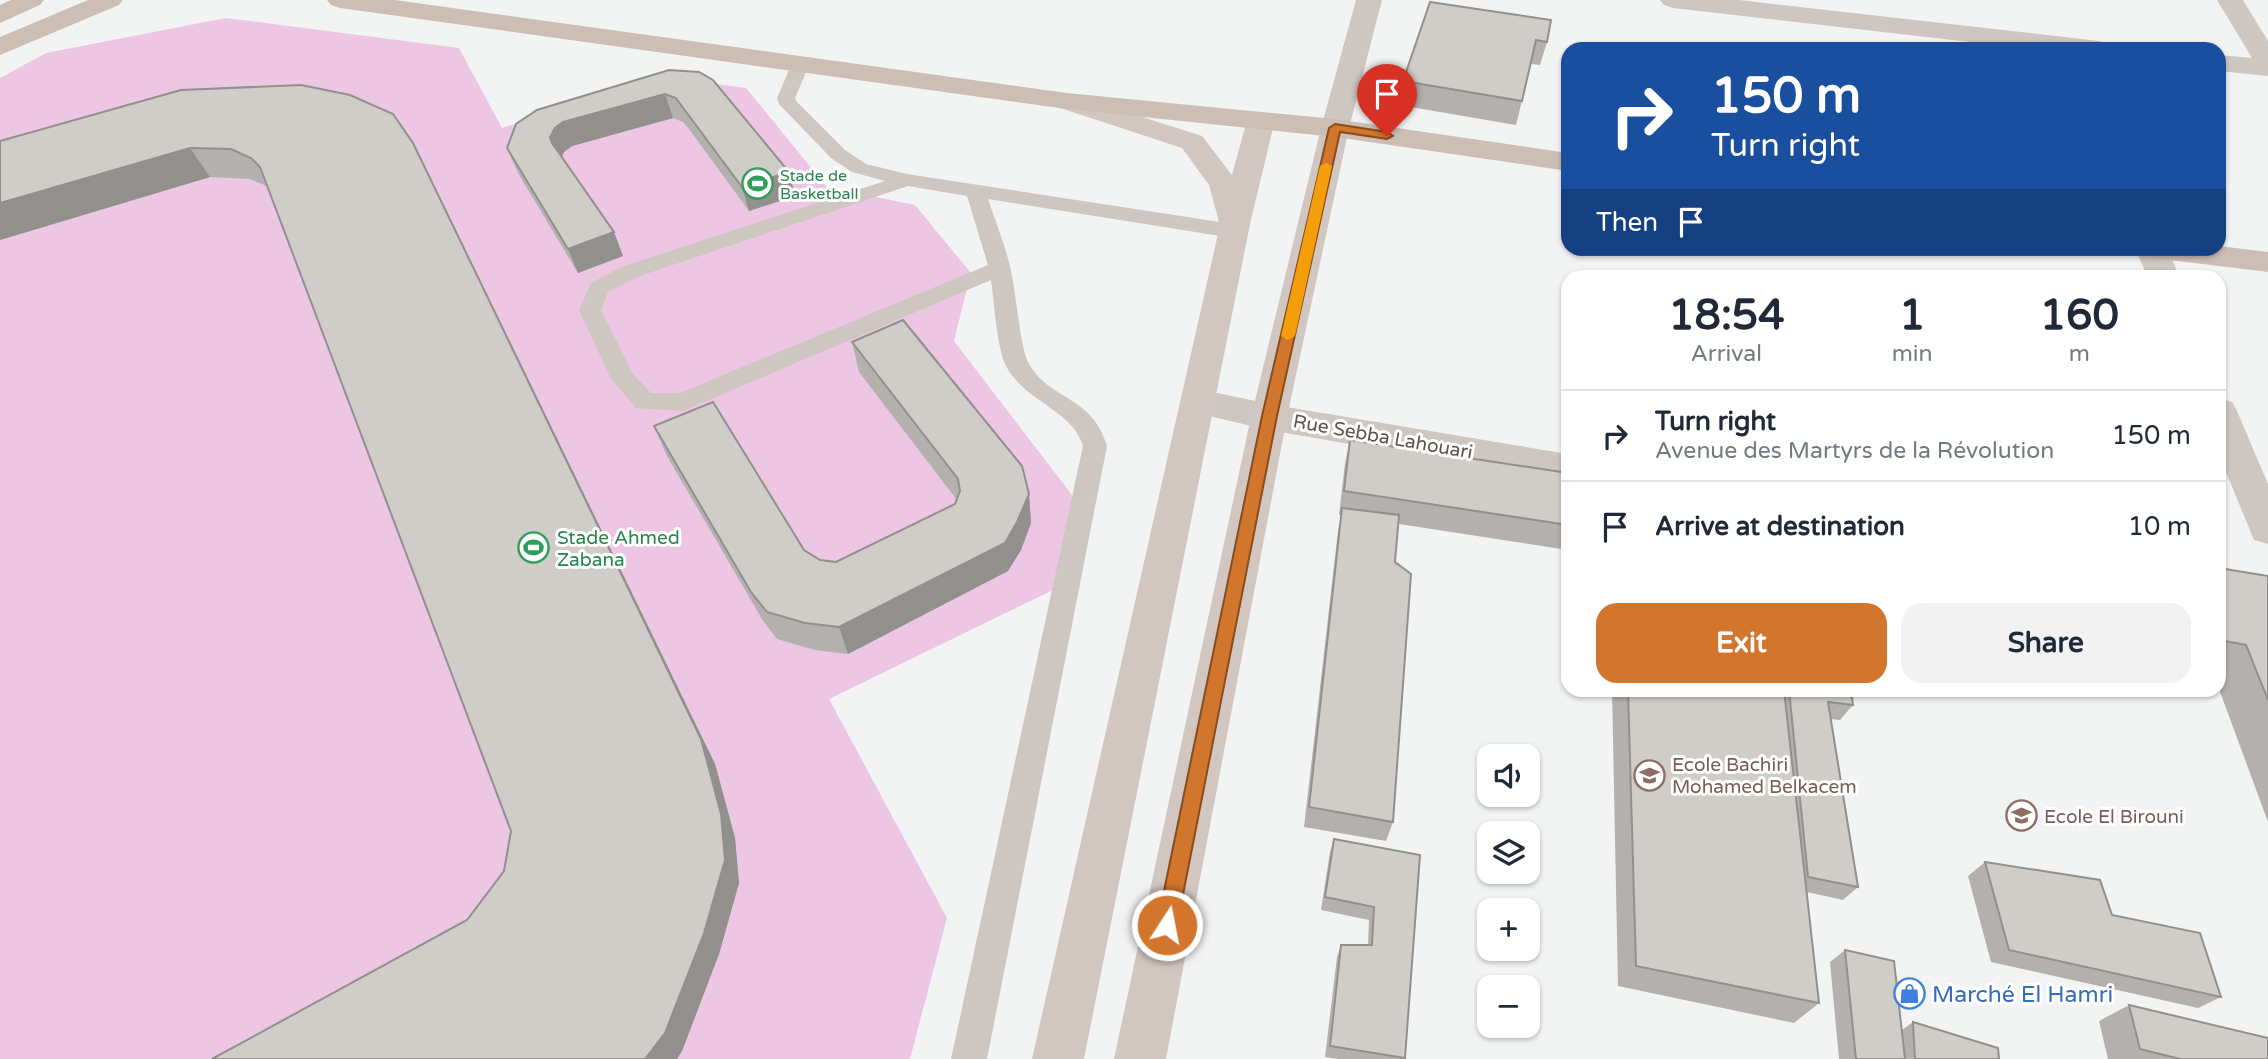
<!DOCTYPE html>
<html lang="en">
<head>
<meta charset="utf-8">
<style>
	:root { --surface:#fff; --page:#f2f2f3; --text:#1f2937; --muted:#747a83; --line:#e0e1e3; --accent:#d2762d }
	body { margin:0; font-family:"Varela Round",sans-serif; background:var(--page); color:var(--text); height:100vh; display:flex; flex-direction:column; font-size:26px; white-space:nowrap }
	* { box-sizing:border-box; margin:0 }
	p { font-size:23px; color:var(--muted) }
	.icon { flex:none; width:38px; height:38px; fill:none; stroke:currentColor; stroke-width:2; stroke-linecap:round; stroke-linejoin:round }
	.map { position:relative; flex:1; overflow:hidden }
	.side { position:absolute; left:1561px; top:270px; width:665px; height:427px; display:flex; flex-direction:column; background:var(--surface); border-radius:21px; box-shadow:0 2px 5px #0004 }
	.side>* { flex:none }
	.banner { position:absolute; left:1561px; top:42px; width:665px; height:214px; border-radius:21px; box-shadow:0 2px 5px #0004; background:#1a4fa0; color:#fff; overflow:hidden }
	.controls { position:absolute; left:1477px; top:744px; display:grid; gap:14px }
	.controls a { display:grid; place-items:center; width:63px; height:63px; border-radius:14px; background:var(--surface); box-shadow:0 2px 5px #0004; font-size:35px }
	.pin { position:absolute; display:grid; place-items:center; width:60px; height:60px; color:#fff; margin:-72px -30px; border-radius:50% 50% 50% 0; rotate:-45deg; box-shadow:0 0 7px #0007 }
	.pin .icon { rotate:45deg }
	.me { position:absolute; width:77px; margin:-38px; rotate:11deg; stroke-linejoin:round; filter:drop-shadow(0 0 5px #0008) }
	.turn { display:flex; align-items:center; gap:24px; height:147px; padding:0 35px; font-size:32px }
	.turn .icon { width:91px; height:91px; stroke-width:2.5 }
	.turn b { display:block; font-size:49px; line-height:60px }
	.then { display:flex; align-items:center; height:66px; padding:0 35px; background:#0003; gap:14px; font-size:26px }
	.eta { display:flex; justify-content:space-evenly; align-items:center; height:119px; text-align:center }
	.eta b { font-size:42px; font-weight:800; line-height:49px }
	.cta { display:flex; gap:14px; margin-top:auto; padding:14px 35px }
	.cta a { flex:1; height:80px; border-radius:21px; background:var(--accent); color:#fff; font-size:28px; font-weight:800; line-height:80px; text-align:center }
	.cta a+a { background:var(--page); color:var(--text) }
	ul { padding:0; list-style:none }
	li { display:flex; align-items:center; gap:21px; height:91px; padding:0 35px; border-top:2px solid var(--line) }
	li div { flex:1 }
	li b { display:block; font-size:26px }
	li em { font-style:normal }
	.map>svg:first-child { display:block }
	.green { fill:#ecc6e2 }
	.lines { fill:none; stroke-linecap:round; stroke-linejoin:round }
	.lane { fill:#cec6c1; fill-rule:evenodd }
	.street { fill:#cec6c1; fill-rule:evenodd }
	.secondary { fill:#d1c6c0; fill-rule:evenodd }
	.primary { fill:#cdbeb5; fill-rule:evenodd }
	.wall { fill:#b3b0ad }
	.shaded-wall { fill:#92908d }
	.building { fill:#d0cdc9; stroke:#92908d; stroke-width:2 }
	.route { fill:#d2762d; stroke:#884d1d; stroke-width:2 }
	.slow { fill:#f59e0b }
	.labels { text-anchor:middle; stroke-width:6; stroke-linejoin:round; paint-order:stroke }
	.far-leisure-label { font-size:16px; fill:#27864d; stroke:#fff; text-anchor:start }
	.street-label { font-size:19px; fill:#5d524b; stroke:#fff }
	.leisure-label { font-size:19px; fill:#27864d; stroke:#fff; text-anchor:start }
	.education-label { font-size:19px; fill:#785e54; stroke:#fff; text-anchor:start }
	.near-shop-label { font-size:23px; fill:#366cbe; stroke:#fff; text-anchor:start }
</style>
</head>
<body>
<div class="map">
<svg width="2268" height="1059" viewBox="0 0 2268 1059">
	<rect width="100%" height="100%" fill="#f2f4f3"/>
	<path class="green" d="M226,18L459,48L502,128L670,78L746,88L827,187L915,205L971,273L954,341L1082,508L1055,589L829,699L947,918L910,1059H0V78L46,53Z"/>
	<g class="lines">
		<path class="lane" d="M801,58L810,63L795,98L797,102L845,150L866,164L907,174L1233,224L1240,226L1244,231L1240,236L1233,238L988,199C996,223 1006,247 1011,271C1016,292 1020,346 1028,362C1048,401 1092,394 1107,446L987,1059H951L1083,446C1073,410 1025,402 1006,366C997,349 994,301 991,280L683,411L636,408L611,379L579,310L591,283L624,266L885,181L852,172L831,158L779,104L777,98L792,63ZM908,186L967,196L988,265L680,393H651L633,374L601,310L608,292L640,276Z"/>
		<path class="street" d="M1356,0H1382L1349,128L1345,134L1335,137L1325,134L1321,128Z
			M1660,0H1739L2099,41L2108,43L2112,49H2031L1673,8L1664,5Z
			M2217,0H2243L2268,41V76L2219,71V55L2252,58Z
			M2135,248H2167L2179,276H2147Z
			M1199,389L1269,404L1568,454V482L1269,430L1187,411L1181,402L1187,393Z
			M2219,398L2232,402L2237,411L2268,484V544L2254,540L2219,455Z"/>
		<path class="secondary" d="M1067,93L1202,136L1232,175L1247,120L1251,114L1261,112L1271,114L1275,120L1250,224L1084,1059H1032L1220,225L1209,185L1182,148L1057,107L1053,101L1057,95Z
			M1335,119L1345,122L1349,128L1287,417L1166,1059H1114L1251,417L1321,128L1325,122Z"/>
		<path class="primary" d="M11,0H44L40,5L0,23V5Z
			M88,0H123L119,5L0,55V37Z
			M327,0H395L1067,93L1335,119L1568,153V171L1335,137L1067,109L340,8L331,5Z
			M2219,246L2268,252V272L2153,258L2142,255L2138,248H2219Z"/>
	</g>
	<path class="wall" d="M1430,2L1547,42L1540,65L1531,64L1516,125L1399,105L1403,81Z
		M669,70L789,172L795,196L749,211L689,129L683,122L673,118L572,146L564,152L562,157L623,256L578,273L518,173L507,148Z
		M181,90L428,173L715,764L735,838L739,883L719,954L682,1051L467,920L504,871L511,831L267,186L250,179L210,177L0,240V141Z
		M852,342L1029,494L1031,523L1021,550L1008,571L848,654L815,650L777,639L762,619L667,456L654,426L804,550L820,560L836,562L955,504L957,500L859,372Z
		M1350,440L1568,473V550L1399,524L1395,562L1393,822L1386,841L1304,827L1338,531L1341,515H1339L1345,463Z
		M2219,568L2268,576V822L2219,689Z
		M1612,690H1851L1853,705L1840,720L1831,719L1858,887L1843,900L1807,892L1819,1003L1794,1023L1618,986Z
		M1334,839L1420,855L1404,1059H1338L1325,1057L1337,957L1341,945H1368L1369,920L1321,910L1330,852Z
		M1985,862L2112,915L2221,997L2198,1008L1991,962L1968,876Z
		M1845,950L1902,1030L1913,1022L1999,1059H1839L1830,962Z
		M2129,1005L2268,1059H2108L2099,1021Z"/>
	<path class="shaded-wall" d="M665,94L673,118L572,146L564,152L560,161L550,137L555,128L563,122Z
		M413,143L715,764L735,838L739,883L719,954L682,1051L677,1059H645Z
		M190,148L210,177L0,240V203Z
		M789,172L795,196L749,211L742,187Z
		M614,232L623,256L578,273L568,249Z
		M1029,494L1031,523L1021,550L1008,571L848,654L839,627Z"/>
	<path class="building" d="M1430,2L1551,20L1547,42L1536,40L1522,101L1403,81Z
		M669,70L699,72L713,80L789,172L742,187L681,105L676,98L665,94L563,122L555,128L550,137L552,143L614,232L568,249L507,148L516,124L537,110Z
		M301,85L350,95L393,114L413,143L701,739L721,814L725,860L704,933L665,1033L645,1059H212L467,920L504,871L511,831L260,167L251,158L231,149L190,148L0,203V141L181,90Z
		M903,320L1022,466L1029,494L1017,522L1005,543L839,627L805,623L767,612L751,592L654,426L713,402L804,550L820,560L836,562L955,504L960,491L958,479L852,342Z
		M1350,440L1568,473V525L1344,491Z
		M1342,508L1399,515L1395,562L1411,574L1393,822L1309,807Z
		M2219,568L2268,576V700L2246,645L2219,640Z
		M1628,690H1784L1819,1003L1636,966Z
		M1789,690H1851L1853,705L1828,702L1858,887L1808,877Z
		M1334,839L1420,855L1405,1058L1330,1046L1341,945H1372L1374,907L1325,897Z
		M1985,862L2100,880L2112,915L2200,933L2221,997L2009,950Z
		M1845,950L1894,961L1905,1059H1856Z
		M2129,1005L2268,1038V1059H2180L2140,1049Z
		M1913,1022L1998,1048L1999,1059H1915Z"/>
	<path class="route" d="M1335,124L1387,132L1393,136L1387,139L1340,132L1277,416L1177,925L1174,932L1167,935L1160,932L1157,925L1262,416L1329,128Z"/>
	<path class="slow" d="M1326,163L1332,166L1295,336L1288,340L1281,336L1320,166Z"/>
	<defs>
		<symbol id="stadium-ring" viewBox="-11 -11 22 22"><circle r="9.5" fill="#fff" stroke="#2e9e5b" stroke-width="1.5"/><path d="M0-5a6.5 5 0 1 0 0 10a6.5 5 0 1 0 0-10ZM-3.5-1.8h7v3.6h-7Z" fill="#2e9e5b"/></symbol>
		<symbol id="school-ring" viewBox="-11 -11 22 22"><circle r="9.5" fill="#fff" stroke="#8d6e63" stroke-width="1.5"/><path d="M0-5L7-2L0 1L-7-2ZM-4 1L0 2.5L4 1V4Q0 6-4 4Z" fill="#8d6e63"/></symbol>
		<symbol id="shop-ring" viewBox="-11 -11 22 22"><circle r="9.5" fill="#fff" stroke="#3f7fe0" stroke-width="1.5"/><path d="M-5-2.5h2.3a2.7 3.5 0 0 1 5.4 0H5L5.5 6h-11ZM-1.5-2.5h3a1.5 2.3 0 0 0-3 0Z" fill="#3f7fe0"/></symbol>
	</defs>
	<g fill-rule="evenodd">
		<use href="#stadium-ring" x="740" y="166" width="35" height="35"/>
		<use href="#stadium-ring" x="516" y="530" width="35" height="35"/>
		<use href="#school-ring" x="1632" y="758" width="35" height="35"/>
		<use href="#school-ring" x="2004" y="798" width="35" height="35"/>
		<use href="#shop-ring" x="1892" y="976" width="35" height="35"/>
	</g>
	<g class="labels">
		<g class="far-leisure-label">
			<text x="780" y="181">Stade de<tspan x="780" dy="18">Basketball</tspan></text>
		</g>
		<g class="street-label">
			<text transform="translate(1383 436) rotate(10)" y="7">Rue Sebba Lahouari</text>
		</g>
		<g class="leisure-label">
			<text x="557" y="544">Stade Ahmed<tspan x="557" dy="22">Zabana</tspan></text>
		</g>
		<g class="education-label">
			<text x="1672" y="771">Ecole Bachiri<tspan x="1672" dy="22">Mohamed Belkacem</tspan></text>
			<text x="2044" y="823">Ecole El Birouni</text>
		</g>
		<g class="near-shop-label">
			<text x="1932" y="1002">Marché El Hamri</text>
		</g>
	</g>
</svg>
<div class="controls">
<a><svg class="icon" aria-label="sound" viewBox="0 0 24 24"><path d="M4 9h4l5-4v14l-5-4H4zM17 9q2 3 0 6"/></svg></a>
<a><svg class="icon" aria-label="layers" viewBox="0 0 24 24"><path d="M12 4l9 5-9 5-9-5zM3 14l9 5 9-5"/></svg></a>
<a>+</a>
<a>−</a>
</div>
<div class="pin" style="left:1387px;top:136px;background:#d93025"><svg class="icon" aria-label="arrive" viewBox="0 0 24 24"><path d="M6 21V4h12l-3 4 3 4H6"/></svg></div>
<svg class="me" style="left:1167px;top:925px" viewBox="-20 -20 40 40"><circle r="17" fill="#d2762d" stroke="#fff" stroke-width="3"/><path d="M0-11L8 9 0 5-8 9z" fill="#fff"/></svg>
<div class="banner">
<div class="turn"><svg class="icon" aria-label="right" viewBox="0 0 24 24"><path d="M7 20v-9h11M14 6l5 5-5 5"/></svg><div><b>150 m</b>Turn right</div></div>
<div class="then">Then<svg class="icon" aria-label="arrive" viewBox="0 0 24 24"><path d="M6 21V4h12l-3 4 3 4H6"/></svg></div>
</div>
<section class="side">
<div class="eta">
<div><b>18:54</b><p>Arrival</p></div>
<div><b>1</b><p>min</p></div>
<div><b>160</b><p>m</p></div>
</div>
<ul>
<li><svg class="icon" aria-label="right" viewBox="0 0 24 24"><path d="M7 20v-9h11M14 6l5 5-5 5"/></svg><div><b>Turn right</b><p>Avenue des Martyrs de la Révolution</p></div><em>150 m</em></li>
<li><svg class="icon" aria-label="arrive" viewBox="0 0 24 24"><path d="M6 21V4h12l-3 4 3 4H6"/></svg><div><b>Arrive at destination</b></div><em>10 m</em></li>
</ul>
<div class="cta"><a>Exit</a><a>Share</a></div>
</section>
</div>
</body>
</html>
